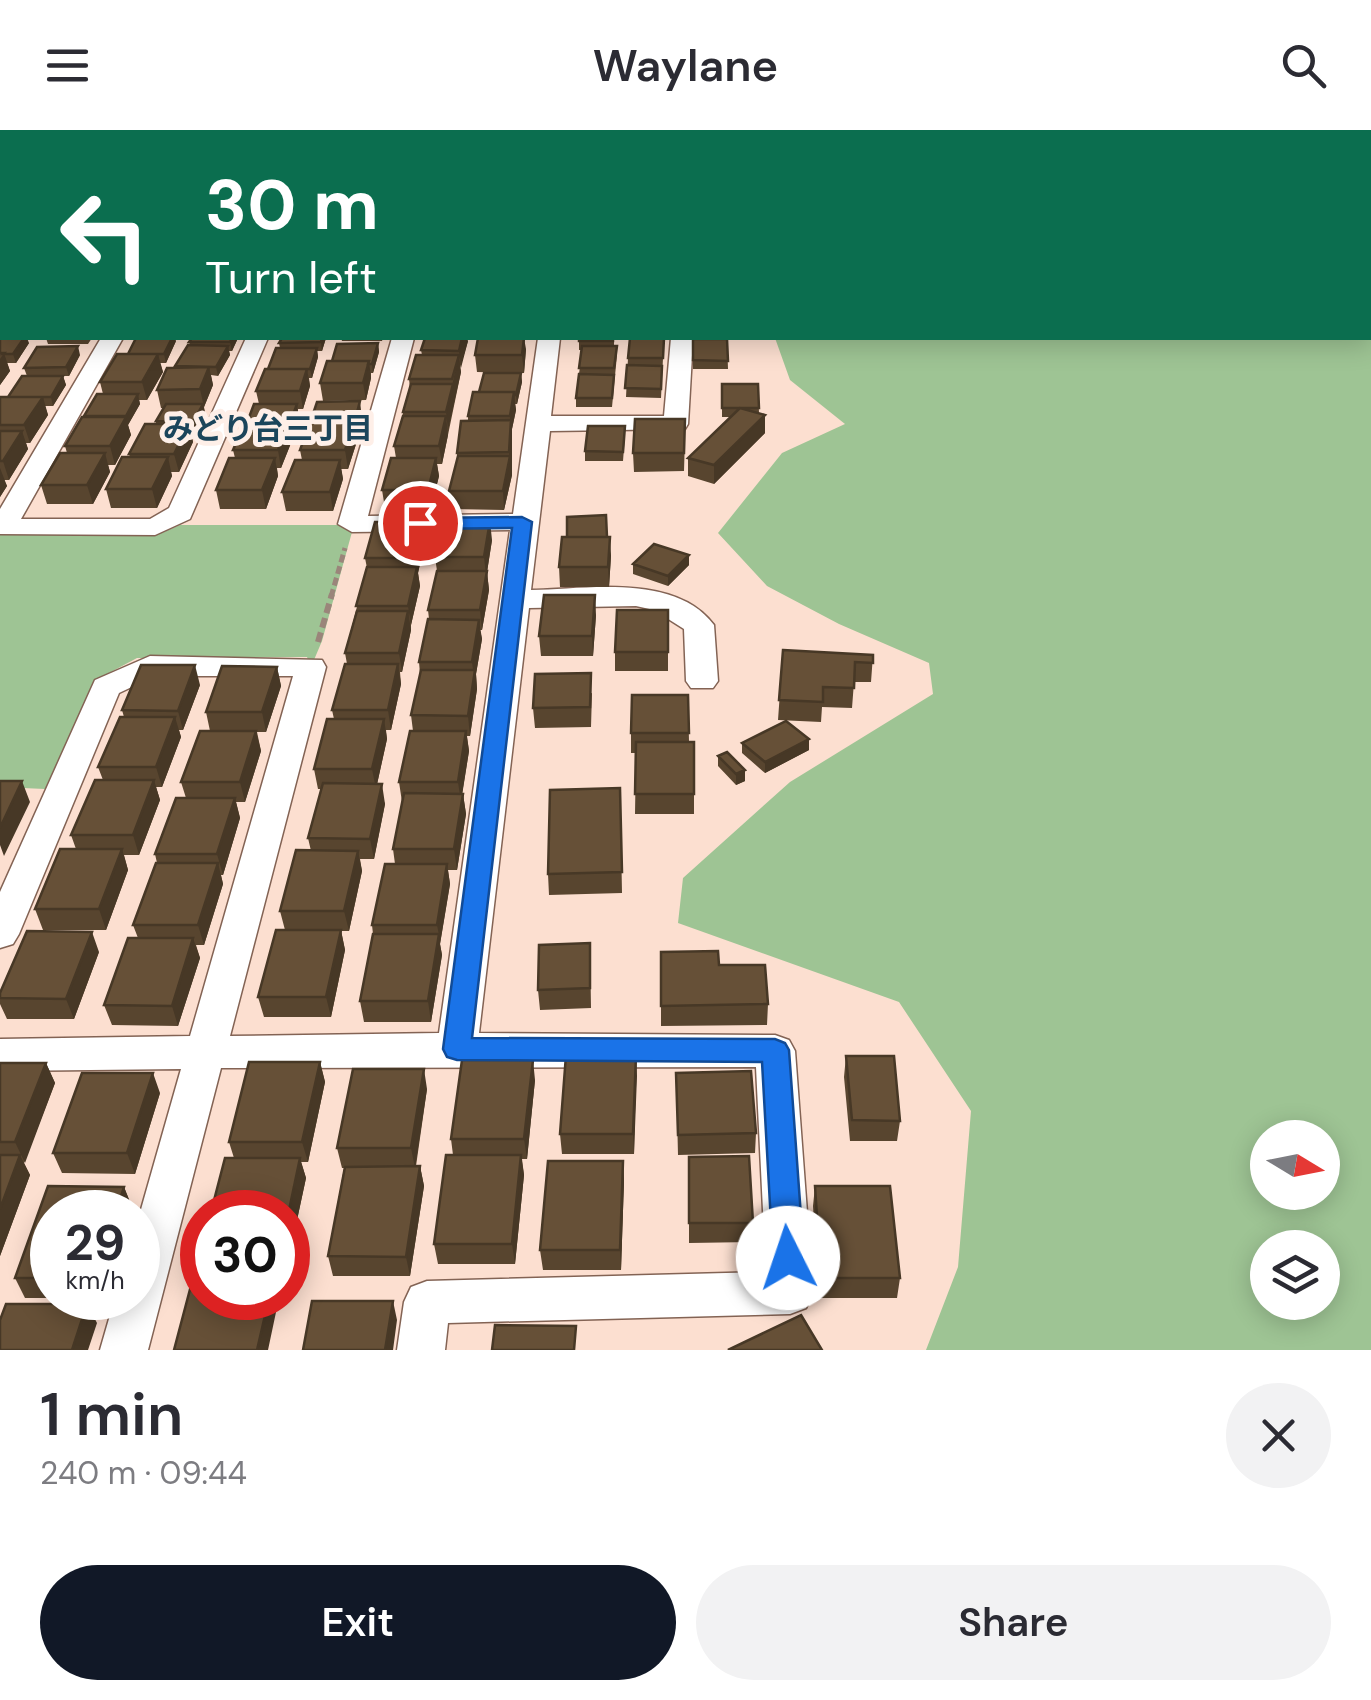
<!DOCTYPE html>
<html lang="en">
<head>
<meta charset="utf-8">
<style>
	:root { --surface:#fff; --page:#f2f2f3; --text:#2b2b33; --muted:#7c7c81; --accent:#111827 }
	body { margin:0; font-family:"DM Sans","Noto Sans JP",sans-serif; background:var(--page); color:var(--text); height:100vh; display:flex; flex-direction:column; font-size:38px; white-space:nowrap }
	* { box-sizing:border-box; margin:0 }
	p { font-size:32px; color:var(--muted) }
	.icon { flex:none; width:55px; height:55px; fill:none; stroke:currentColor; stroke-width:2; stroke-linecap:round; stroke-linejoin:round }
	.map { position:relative; height:1220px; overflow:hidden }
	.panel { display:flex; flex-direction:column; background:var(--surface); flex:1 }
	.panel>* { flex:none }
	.hud { position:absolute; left:0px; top:0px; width:1372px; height:210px; box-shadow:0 5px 25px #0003; background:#0b6e4f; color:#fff; overflow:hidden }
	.needle { width:65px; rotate:100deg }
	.fabs { position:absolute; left:1250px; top:990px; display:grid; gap:20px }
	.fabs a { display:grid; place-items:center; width:90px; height:90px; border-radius:50%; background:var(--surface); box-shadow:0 5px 25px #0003; font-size:50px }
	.speed { position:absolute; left:30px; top:1060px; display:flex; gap:20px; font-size:50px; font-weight:700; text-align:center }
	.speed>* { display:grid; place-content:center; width:130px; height:130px; border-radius:50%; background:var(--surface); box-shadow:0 5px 25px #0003; line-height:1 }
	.speed small { font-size:25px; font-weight:400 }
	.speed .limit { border:15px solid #d22; background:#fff; color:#111 }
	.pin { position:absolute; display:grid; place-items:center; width:85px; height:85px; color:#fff; margin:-42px; border:5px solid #fff; border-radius:50%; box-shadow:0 2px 10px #0007 }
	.me { position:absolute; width:110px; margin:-55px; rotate:356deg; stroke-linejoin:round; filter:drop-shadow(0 0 8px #0008) }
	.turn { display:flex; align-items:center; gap:35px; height:210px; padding:0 40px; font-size:45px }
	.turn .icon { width:130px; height:130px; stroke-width:2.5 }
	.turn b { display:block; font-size:70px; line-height:85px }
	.round { display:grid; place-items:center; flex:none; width:105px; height:105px; border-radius:52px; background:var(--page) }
	.headline { display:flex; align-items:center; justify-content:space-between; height:170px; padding:0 40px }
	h1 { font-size:60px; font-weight:600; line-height:75px }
	.button { display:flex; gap:20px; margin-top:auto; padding:20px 40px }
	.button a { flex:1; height:115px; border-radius:60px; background:var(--accent); color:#fff; font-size:40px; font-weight:600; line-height:115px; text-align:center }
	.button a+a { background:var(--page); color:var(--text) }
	header { display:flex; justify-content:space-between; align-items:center; height:130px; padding:0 40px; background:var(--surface); font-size:45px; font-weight:600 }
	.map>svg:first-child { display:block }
	.green { fill:#9ec494; fill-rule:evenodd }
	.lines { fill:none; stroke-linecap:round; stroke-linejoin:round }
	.street-casing { stroke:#836354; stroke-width:3 }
	.secondary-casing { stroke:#836354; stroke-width:2 }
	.path-far1 { stroke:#9a857a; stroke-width:5; stroke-dasharray:8 4; stroke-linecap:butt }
	.path { stroke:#9a857a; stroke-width:6; stroke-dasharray:10 5; stroke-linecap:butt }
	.street { fill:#fff; fill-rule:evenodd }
	.secondary { fill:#fff; fill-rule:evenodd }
	.wall { fill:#58452f }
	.shaded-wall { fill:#473826 }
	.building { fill:#665037; stroke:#473826; stroke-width:2.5 }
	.route { fill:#1a73e8; stroke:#114b97; stroke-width:2.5 }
	.labels { text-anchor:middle; stroke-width:10; stroke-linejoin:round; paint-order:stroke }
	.far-neighbourhood-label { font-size:30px; font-weight:bold; fill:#1b455b; stroke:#feefe8 }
</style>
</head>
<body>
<header><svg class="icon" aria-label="menu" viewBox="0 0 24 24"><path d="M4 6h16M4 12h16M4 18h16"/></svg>Waylane<svg class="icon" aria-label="search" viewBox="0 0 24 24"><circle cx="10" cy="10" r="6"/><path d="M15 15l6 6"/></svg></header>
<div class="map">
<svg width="1371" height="1220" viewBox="0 0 1371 1220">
	<rect width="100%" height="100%" fill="#fcdfd0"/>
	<path class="green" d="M407,0H1062L1069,2H428Z
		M1371,135V1220H926L958,1137L971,981L899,872L678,793L683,748L790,652L933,564L929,533L839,494L767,456L718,403L782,323L845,294L790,250L775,208H1370ZM1268,1008H1322V1062H1268ZM1268,1118H1322V1172H1268Z
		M180,395H340L352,402L322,511L311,537L307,527L137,528L94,551L45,659L0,657V404H159Z"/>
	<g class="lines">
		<defs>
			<path id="street" d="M0,169H2V183H0Z
				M101,208H123L21,389H150L169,378L246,208H268L190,389L155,405L0,404V379Z
				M392,208H414L368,386L513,384L538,208H560L551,286H664L671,208H693L688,294L685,299L550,301L531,460C586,459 676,443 714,495L718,551L713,558H691L686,551L684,499L654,480L636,476L529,478L479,903L775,905L789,910L795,921L813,1163L806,1178L790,1184L448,1193L445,1220H397L404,1172L411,1157L427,1151L766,1142L756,937L221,938L148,1220H100L115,1168H138V1090L181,939L0,941V909L190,906L293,546H155L119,563L19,804L13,814L0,818V762L95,550L150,526L322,530L326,537L230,906L439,903L510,400L352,402L338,394Z"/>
			<path id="secondary" d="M301,0H327L328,2H302Z"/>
		</defs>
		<use href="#street" class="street-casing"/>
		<use href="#secondary" class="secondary-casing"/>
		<path class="path-far1" d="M331,467L345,418"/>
		<path class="path" d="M318,512L332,464"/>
		<use href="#street" class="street"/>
		<use href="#secondary" class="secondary"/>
	</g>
	<path class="wall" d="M2,181V208L29,213L16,233H7L10,241L0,255V184Z
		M46,208H92L88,214H48Z
		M238,208L232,221H229L230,225L218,246L211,245L213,255L204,277L205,283L196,301H190L193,312L179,342H171L172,346L157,378H111L106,359L130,327L129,324L156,294V291L164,278H161L157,260L175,238V236L190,215L189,212Z
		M326,208L322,221H317L318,227L312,248H309L310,256L303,279H298V283L292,302L293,308L281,338H277L278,346L266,379H220L216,360L235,328L233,320L248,290L259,274L256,261L280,218L279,213Z
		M341,208H383L382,211H342Z
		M579,208H614V216H617V225L612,277H576V268L582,220H579Z
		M664,208L661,268L626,267L628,228Z
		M693,209H727L728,239H693Z
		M176,211L166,233H160L163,242L147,270H139L140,274L128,295L131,305L115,335H108L110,342L93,374H47L41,355L67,323L65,316L85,287L103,264L100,252L128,224Z
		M468,211L460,238L461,242L442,334H437L439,346L431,378H385L382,360L396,328L394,316L410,258L409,249L422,225L421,220Z
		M378,213L379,222L373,243H371V248L366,270L323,271L320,253L332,231Z
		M526,219L524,243L477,242L475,225Z
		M80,225L69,246H63L66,255L53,276H45L48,285L30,313H26L28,319L9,350H4L7,356L0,367V267H8L27,246L24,238Z
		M521,243L522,252L517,274H515L516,280L512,299V345L504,380L451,379L449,361L457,328V323L468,291V286L479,262Z
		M722,254H758L759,283L765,303L714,354L688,346V328L731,287H722Z
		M361,280L356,299L358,308L348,339H341L343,349L333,381H286L282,362L302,330L300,320Z
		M625,305L623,331H585V321Z
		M685,307L684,341L634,342L633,323Z
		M607,407L611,426L609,457H560L559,437Z
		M492,410L487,442L489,460L482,500H480L482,509L476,544L477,559L470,606H467L469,621L462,664H463L466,684L457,740H448L450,754L440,814L442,825L431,892H364L360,871L373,804L372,795L395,734L393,719L402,672L399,652L413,601L411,585L420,544L419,532L429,489L428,480L437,441L435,427Z
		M425,411L418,443L420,456L411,495V500L402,542H400L401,554L391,600H386L387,609L377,654L385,674L374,729H360L362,741L349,801H341L345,820L331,887H264L258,867L285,800L280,781L311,721L308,708L322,659H318L314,639L334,589L332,580L347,534L345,523L367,438L365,428Z
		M689,425V435L668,456L633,444V434Z
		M668,480V541H615V522Z
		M596,485L593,526H541L539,506Z
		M783,520L873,525L871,552H854L852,578L822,577L821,592L778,590Z
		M277,537L281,556L266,602H257L261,621L245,672H236L240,688L223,745H221L223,754L204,815H196L200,828L178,896L112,895L104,875L138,808L133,795L157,733L155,724L186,668L181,652L210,601L206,582Z
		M200,555L183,600H179L181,607L162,657H156L160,670L139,725H124L128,740L106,800H43L35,779L76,719L71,705L103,650L98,637L124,587L122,580Z
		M592,563L591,597L535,598L533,578Z
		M688,565L689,612H694V684H635L636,623H631V603Z
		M809,609V620L765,643L742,623V613Z
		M718,626L745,640V651L736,655L718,636Z
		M620,658L622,763L549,765L548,744Z
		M590,813L591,878L540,880L538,860Z
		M99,822L74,889H7L0,874V863Z
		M661,822L719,835L768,874L767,895L661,896Z
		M636,925L634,1024H562L560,1004Z
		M846,926L900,991L897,1011H850L844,947Z
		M320,932L325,952L308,1032H301L306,1048L288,1132V1082L234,1028L229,1012Z
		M0,933H46L55,953L24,1033L30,1045L0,1126Z
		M676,943L756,1003L755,1023L678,1025Z
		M535,950L527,1029H522L524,1045L515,1134H438L434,1114L453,1025L451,1009Z
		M427,959L416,1036H420L424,1056L410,1146H333L328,1126L344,1038H342L337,1018Z
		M160,963L135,1044L62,1043L53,1023Z
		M689,1027L753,1093L752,1112L689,1113Z
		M623,1031L624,1051L621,1140H543L540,1120Z
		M48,1056L124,1057L132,1077L130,1082H52V1168H104H25L15,1148Z
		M815,1056L900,1148L897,1168H819L813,1076Z"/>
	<path class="shaded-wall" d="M24,208H27L29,213L16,233L13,224Z
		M172,208H175L176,211L166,233L164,224Z
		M232,208H238L232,221L230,212Z
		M322,208H326L322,221L321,212Z
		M462,208H467L468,211L461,238L459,221Z
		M524,208L526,219L524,243L522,225Z
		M378,213L379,222L373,243L372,234Z
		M78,216L80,225L69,246L66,237Z
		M228,216L230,225L218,246L216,237Z
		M317,218L318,227L312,248L310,239Z
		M4,223L10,241L0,255V229Z
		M158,224L163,242L147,270L142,252Z
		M459,225L461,242L448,300L446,282Z
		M369,231L371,248L366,270L363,253Z
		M209,237L213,255L204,277L200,259Z
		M307,239L310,256L303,279L300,261Z
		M521,243L522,252L517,274L516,265Z
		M63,246L66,255L53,276L51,267Z
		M514,262L516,280L512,299V345L504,380L503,361L509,330L510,286Z
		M138,264L140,274L128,295L131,305L115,335L110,316Z
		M43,267L48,285L30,313L24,295Z
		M360,271L361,280L356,299L358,308L348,339L345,320Z
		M203,274L205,283L196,301L193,292Z
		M297,274L298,283L292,302L293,308L281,338L278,320Z
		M765,285V303L714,354V335Z
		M446,286L448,305L442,334L439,316Z
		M189,294L193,312L179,342L174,324Z
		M22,301L28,319L9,350L3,331Z
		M105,323L110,342L93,374L87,355Z
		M168,327L172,346L157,378L152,359Z
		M275,328L278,346L266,379L262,360Z
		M436,328L439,346L431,378L428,360Z
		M340,330L343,349L333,381L330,362Z
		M0,338L7,356L0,367Z
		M490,391L492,410L487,442L489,460L482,500L480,480L486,445L484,427Z
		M423,392L425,411L418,443L420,456L411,495L408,476L416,440L414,428Z
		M610,407L611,426L609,457L608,437Z
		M689,425V435L668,456V446Z
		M595,465L596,485L593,526L592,506Z
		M408,481L411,500L402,542L399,523Z
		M479,490L482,509L476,544L477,559L470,606L468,586L474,547L472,532Z
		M398,534L401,554L391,600L388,580Z
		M195,535L200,555L183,600L178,581Z
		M277,537L281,556L266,602L262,582Z
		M175,587L181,607L162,657L156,637Z
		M384,589L387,609L376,659L372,639Z
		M256,601L261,621L245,672L240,652Z
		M466,601L469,621L461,672L458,652Z
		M809,609V620L765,643V632Z
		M745,640V651L736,655V644Z
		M154,650L160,670L139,725L133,705Z
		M22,651L30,672L4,726L0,715V698Z
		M382,654L385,674L374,729L370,709Z
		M463,664L466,684L457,740L454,719Z
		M235,668L240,688L223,745L217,724Z
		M122,719L128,740L106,800L99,779Z
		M358,721L362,741L349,801L344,781Z
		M218,733L223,754L204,815L198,795Z
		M447,734L450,754L440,814L442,825L431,892L428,871L439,805L437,795Z
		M341,800L345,820L331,887L326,867Z
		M92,802L99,822L74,889L66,869Z
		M193,808L200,828L178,896L172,876Z
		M636,925L637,946L634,1024L633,1004Z
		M533,930L535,950L527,1029L524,1009Z
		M320,932L325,952L308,1032L302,1012Z
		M46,933L55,953L25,1033L15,1012Z
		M424,939L427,959L415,1038L411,1018Z
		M153,943L160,963L135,1044L127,1023Z
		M20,1025L30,1045L0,1126V1079Z
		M521,1025L524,1045L515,1134L512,1114Z
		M300,1028L306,1048L288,1132V1085Z
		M623,1031L624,1051L621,1140L620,1120Z
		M420,1036L424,1056L410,1146L406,1127Z
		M124,1057L132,1077L130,1082H116Z
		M269,1168H279L268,1220H257Z
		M393,1171L397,1190L393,1220H385Z
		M87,1174L97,1193L88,1220H72Z"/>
	<path class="building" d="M246,0H265L267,2H247Z
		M354,0H387L388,1L356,2Z
		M2,181V197H0V184Z
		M0,204H2V208H24L13,224H3L4,223H0Z
		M136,208H172L164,224H128Z
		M192,208H232L230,212H189Z
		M282,208H322L321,212L279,213Z
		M425,208H462L459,221L421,220Z
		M478,208H524L522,225H475Z
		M579,208H613V211H579Z
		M630,208H664L663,228H628Z
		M693,209H727L728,231L693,230Z
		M378,213L372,234H368L369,231H332L337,214Z
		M188,215L228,216L216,237L175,236Z
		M78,216L66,237L24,238L37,217Z
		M582,216H617L614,238H579Z
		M276,218H317L310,239H268Z
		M117,224H158L142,252H100Z
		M416,225H459L452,249H409Z
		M327,231H369L363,253H320Z
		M627,235L662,236L661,259L625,258Z
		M209,237L200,259L157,260L167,238Z
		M265,239H307L300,261H256Z
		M484,243H521L516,265H514V262H479Z
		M579,244L614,245L612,268H576Z
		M22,246H63L51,267H8Z
		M411,254H453L446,282H403Z
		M722,254H758L759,278H722Z
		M473,262H514L510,286H468Z
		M97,264H138L126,286H84Z
		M0,267H43L24,295H0Z
		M360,271L355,290H311L317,272Z
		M166,274H203L193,292L156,291Z
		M254,274H297L290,293L289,290H248Z
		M740,278L765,285L714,335L688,328Z
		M403,286H446L439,316H394Z
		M82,287H126L110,316H65Z
		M635,289H685L684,323H633Z
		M246,290H289L278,320H233Z
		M311,290H355L345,320H300Z
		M511,290L509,322L457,323L461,291Z
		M145,294H189L174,324H129Z
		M588,296H625L623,322L585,321Z
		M0,301H22L3,331H0Z
		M60,323H105L87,355H41Z
		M458,326H510L503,361H449Z
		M122,327H168L152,359H106Z
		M229,328H275L262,360H216Z
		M391,328H436L428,360H382Z
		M295,330H340L330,362H282Z
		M606,385L607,407H567V387Z
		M443,391H490L484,427H435Z
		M375,392H423L414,428H365Z
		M562,407H610L608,437H559Z
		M654,414L689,425L668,446L633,434Z
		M367,437H417L408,476H356Z
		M437,441H487L480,480H428Z
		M544,465H595L592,506H539Z
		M617,480H668V522H615Z
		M357,481H408L399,523H345Z
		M428,489L479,490L472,532H419Z
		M783,520L873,525V533L855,532L854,558L823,557V572L779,570Z
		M345,534H398L388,580H332Z
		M141,535H195L178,581L122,580Z
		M222,536L277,537L262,582H206Z
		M421,540H475L468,586L411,585Z
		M591,543L590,577L533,578L535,544Z
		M632,565H688L689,603H631Z
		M120,587H175L156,637H98Z
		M327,589H384L372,639H314Z
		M786,591L809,609L765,632L742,613Z
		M200,601H256L240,652H181Z
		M410,601H466L458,652H399Z
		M636,612H694V664H635Z
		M727,622L745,640L736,644L718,626Z
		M95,650H154L133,705H71Z
		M0,651H22L0,698Z
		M323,653L382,654L370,709L308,708Z
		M620,658L622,742L548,744L550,660Z
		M404,663L463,664L454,719H393Z
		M176,668H235L217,724H155Z
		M60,719H122L99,779H35Z
		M296,720L358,721L344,781H280Z
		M156,733H218L198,795H133Z
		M385,734H447L437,795H372Z
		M276,800H341L326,867H258Z
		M27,801L92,802L66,869L0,868V863Z
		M373,804H439L428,871H360Z
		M128,808H193L172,876L104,875Z
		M590,813V858L538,860L539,815Z
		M718,821L719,835H765L768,874L661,876V822Z
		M566,925H636L633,1004H560Z
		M846,926H894L900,991L852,990Z
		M462,930H533L524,1009H451Z
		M249,932H320L302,1012H229Z
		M0,933H46L15,1012H0Z
		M353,939H424L411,1018H337Z
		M751,941L756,1003L678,1005L676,943Z
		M82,943H153L127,1023H53Z
		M0,1025H20L0,1079Z
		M446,1025H521L512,1114H434Z
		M749,1026L753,1093H689V1027Z
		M225,1028H300L288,1085V1082H211Z
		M548,1031H623L620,1120H540Z
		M420,1036L406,1127L328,1126L345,1037Z
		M48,1056L124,1057L116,1082H52V1148H15Z
		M815,1056H890L900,1148H821Z
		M193,1148H202V1168H269L257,1220H174Z
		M312,1171H393L385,1220H303Z
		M6,1174H87L72,1220H0V1190Z
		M801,1185L822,1220H728Z
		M495,1195L576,1196L574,1220H492Z"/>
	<path class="route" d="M522,387L532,392L472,908L775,909L785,913L789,920L804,1128L799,1138L788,1142L777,1138L773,1128L762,932L457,930L447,927L443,919L512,398L420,399L410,393L420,388Z"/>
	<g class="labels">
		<g class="far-neighbourhood-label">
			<text x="268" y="309">みどり台三丁目</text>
		</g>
	</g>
</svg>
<div class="fabs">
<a><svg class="needle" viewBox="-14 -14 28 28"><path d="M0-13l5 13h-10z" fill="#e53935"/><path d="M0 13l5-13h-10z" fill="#7c7c81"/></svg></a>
<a><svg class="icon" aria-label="layers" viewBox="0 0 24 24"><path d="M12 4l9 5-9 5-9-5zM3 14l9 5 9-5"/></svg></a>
</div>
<div class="speed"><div>29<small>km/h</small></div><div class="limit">30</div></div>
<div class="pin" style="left:420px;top:393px;background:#d93025"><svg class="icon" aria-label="arrive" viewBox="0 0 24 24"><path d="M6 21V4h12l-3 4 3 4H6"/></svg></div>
<svg class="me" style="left:788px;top:1128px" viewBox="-20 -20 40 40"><circle r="19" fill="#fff"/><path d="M0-13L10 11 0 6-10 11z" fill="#1a73e8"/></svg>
<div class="hud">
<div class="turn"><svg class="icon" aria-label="left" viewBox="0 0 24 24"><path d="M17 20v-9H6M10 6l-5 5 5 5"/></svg><div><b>30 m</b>Turn left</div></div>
</div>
</div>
<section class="panel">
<div class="headline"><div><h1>1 min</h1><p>240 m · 09:44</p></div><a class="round"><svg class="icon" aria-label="close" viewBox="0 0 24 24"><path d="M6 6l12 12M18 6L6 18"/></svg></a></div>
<div class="button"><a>Exit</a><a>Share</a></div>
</section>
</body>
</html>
